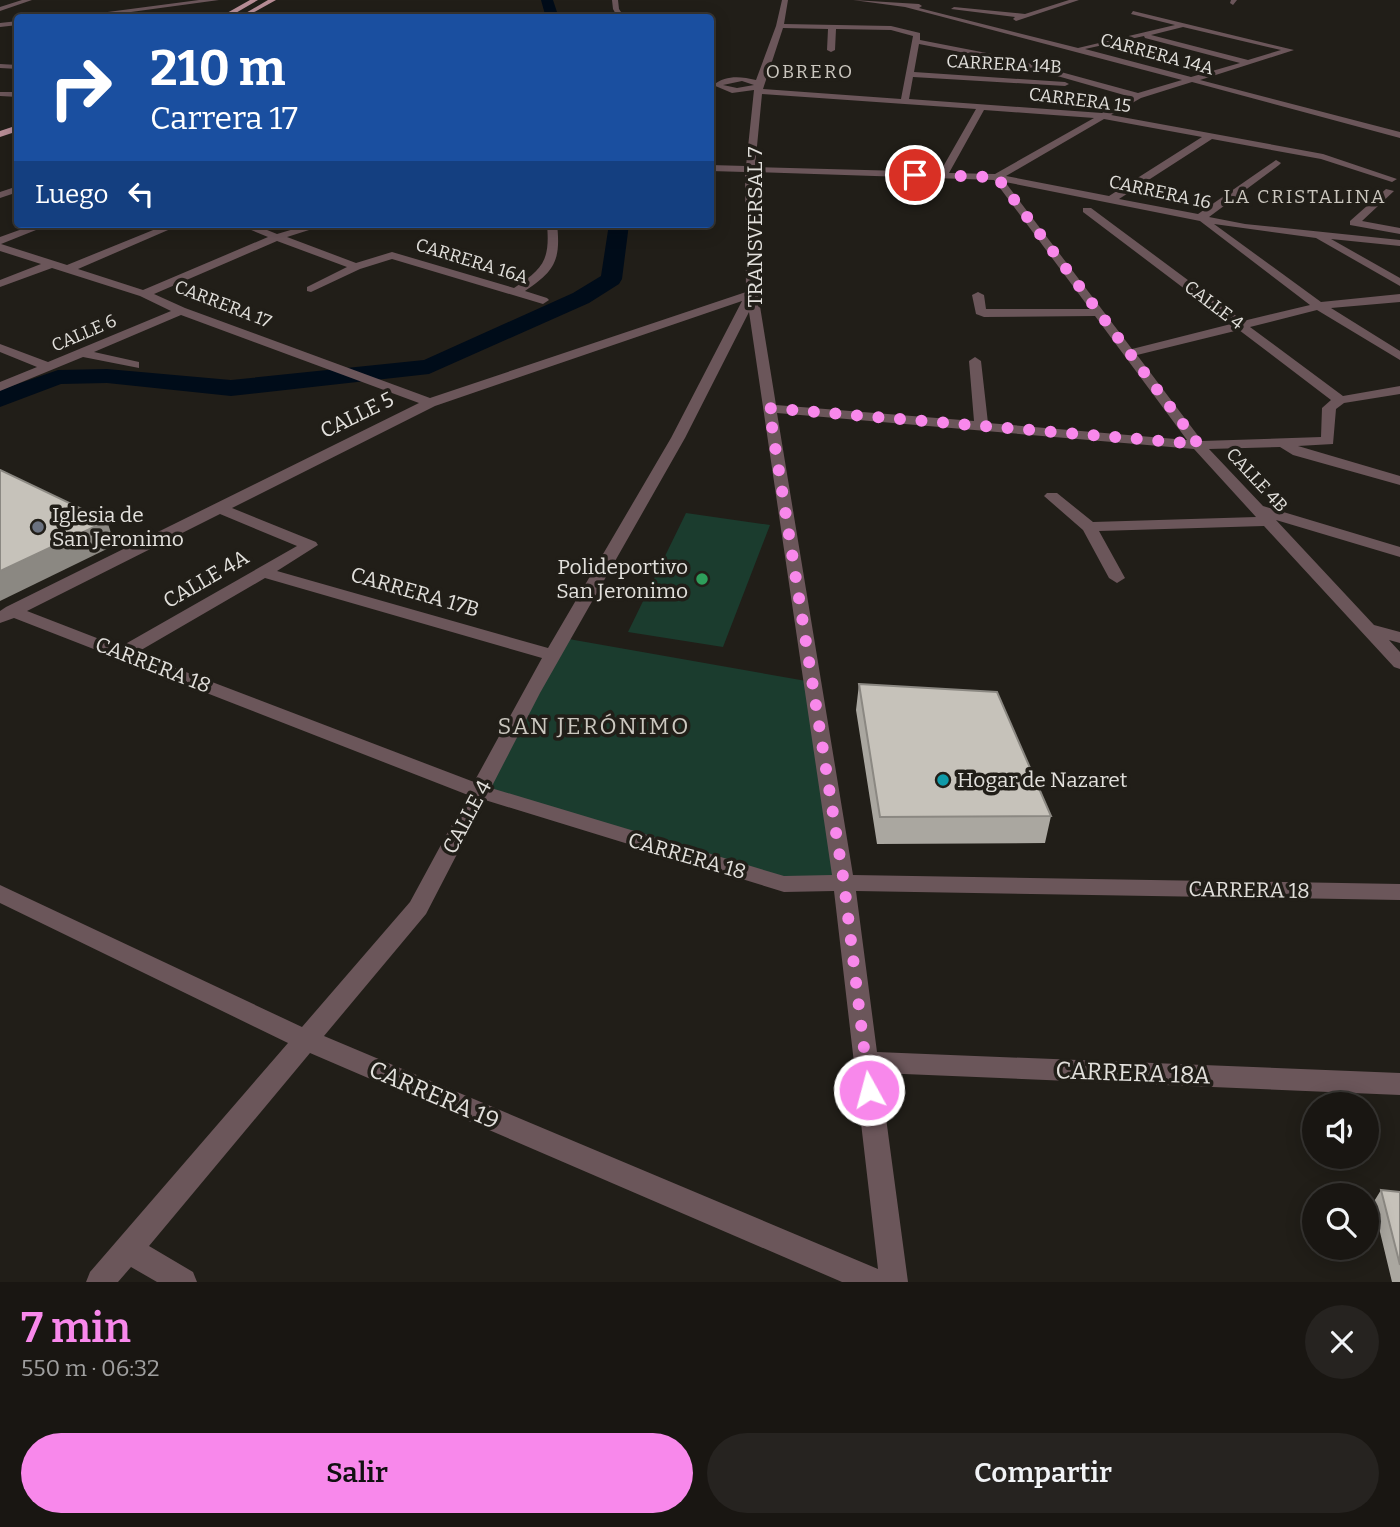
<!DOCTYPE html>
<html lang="es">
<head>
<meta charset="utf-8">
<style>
	:root { --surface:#191612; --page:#262320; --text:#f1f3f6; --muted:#9f9f9f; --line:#373532; --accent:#f888eb }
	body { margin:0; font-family:Bitter,serif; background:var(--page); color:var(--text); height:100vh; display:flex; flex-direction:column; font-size:26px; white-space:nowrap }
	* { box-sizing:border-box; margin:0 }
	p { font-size:23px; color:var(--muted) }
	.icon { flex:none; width:38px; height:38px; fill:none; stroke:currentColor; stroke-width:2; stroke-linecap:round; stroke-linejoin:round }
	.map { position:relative; height:1282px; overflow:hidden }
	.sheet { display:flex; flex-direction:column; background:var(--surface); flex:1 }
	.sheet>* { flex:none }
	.top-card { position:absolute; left:14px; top:14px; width:700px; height:214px; border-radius:7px; box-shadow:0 4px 18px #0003,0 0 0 2px var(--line); background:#1a4fa0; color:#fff; overflow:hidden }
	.buttons { position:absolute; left:1302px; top:1092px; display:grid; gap:14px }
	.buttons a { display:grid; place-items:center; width:77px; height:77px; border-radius:50%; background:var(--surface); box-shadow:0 4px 18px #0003,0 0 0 2px var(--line); font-size:35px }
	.pin { position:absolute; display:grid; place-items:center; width:60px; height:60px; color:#fff; margin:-30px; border:4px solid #fff; border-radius:50%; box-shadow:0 2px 7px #0007 }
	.me { position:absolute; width:77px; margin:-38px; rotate:353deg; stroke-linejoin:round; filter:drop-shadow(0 0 5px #0008) }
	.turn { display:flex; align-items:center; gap:24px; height:147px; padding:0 21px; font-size:32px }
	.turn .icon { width:91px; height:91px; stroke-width:2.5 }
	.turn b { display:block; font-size:49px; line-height:60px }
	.then { display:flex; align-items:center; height:66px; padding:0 21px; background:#0003; gap:14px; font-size:26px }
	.round { display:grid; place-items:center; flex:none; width:74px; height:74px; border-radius:37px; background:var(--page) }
	.headline { display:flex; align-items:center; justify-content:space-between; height:119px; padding:0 21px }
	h1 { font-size:42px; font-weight:600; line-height:52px; color:var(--accent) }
	.action { display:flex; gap:14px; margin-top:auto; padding:14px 21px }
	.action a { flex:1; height:80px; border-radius:42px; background:var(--accent); color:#111; font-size:28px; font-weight:600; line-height:80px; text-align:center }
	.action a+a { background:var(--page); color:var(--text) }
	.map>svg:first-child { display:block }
	.green { fill:#1b3c2e }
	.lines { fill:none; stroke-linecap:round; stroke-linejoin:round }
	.canal { fill:#000c19; fill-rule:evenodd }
	.minor { fill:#6b565a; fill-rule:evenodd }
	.major { fill:#b88d96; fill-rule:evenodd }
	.wall { fill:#aaa7a0 }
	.shaded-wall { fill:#8b8882 }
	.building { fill:#c6c2ba; stroke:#8b8882; stroke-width:2 }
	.route { stroke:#f888eb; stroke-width:12; stroke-dasharray:0 21.6 }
	.worship-dot { fill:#6b7280; stroke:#211e18; stroke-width:2.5 }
	.leisure-dot { fill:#2e9e5b; stroke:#211e18; stroke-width:2.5 }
	.culture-dot { fill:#0f9aa8; stroke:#211e18; stroke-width:2.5 }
	.labels { text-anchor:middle; stroke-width:7; stroke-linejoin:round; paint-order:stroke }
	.far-street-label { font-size:18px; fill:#e2e0dc; stroke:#211e18 }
	.far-neighbourhood-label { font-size:19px; letter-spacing:2px; fill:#cbc7bf; stroke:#211e18 }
	.street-label { font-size:21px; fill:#e2e0dc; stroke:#211e18 }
	.poi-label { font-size:21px; fill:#e2e0dc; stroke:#211e18; text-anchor:start }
	.neighbourhood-label { font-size:23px; letter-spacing:2px; fill:#cbc7bf; stroke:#211e18 }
	.near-street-label { font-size:24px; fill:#e2e0dc; stroke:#211e18 }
</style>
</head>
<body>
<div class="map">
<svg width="1400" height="1282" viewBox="0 0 1400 1282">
	<rect width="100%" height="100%" fill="#211e18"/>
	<path class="green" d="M686,513L770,525L723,647L628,632Z
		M563,638L812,682L844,883L775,882L481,792Z"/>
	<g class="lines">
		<path class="canal" d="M541,0H553L559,18H546Z
			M609,224H629L622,279L619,284L589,303L429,374L231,396L107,383L61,384L0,407V390L58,370L107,369L231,380L424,360L573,293L601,276Z"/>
		<path class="minor" d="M22,0H32L0,11V7Z
			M199,0H219L87,18H62Z
			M612,0H618L619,9L625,18H618L613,9Z
			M782,0H788L784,24L891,26L920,33V40L1002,56L1138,93L1182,80L905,7L853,0L919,4L922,6L919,8L1078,48L1175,25L1131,14L1133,11L1294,50L1200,80L1400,132V138L1192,82L1141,98L1111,115L1323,154L1397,179L1392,182L1321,159L1212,139L1119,199L1198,214L1276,160L1281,163L1279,165L1209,217L1245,224L1400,240V246L1331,239L1400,278V286L1316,238L1214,224L1321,302L1400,294V302L1331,308L1400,351V360L1317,310L1250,327L1343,396L1400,386V394L1344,403L1336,409L1333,444L1298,446L1400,476V485L1293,455L1280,447L1209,449L1263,506L1400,547V557L1276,520L1374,625L1400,632V643L1389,640L1400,652V669L1394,667L1264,526L1099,531L1125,578L1117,583L1109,578L1083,530L1044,496L1047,493H1057L1093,522L1256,517L1194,449L777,413L853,875L1400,884V900L856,891L877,1052L1400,1073V1095L880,1073L908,1282H842L310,1053L149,1246L193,1272L197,1282H157L131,1267L118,1282H86L90,1272L288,1043L0,903V885L302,1027L410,902L468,795L14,618L0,623V611L6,607L419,403L181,315L94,352L139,362V368L83,357L0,391V382L37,367L0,352V344L48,362L171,311L140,296L52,268L0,287V280L41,264L0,251V237L36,224H51L1,244L67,265L168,224H182L78,269L143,290L268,237L237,224H252L277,234L311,224H328L287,237L356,263L392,252L514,288C544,268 550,260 547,224H557C561,260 555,271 525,291L547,298L549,300L543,304L392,259L360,269L311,292L307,291V287L347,267L277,241L154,294L185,308L430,398L746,292L745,172L710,171V165L746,166L754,90L732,93L713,85C726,75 740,76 756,80L776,26ZM1183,27L1281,50L1248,60L1151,35ZM783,28L828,29L827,50L831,52L835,50L836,29L891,30L913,36L901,99L763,89ZM1144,36L1145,38L1240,63L1191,77L1085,49ZM919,44L1001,60L1131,97L1102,113L909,99L913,77L1065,86L1069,84L1065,82L914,72ZM742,81L754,85L737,88L723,85ZM762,94L976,109L940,172L755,167ZM984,110L1094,118L995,174L949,173ZM1104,119L1202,137L1109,196L1006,176ZM755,172L994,180L1090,309H986L984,295L978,292L972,295L976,314L984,317L1095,316L1187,440L988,423L981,361L975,357L969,361L974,421L776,405L758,294ZM1005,182L1200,221L1310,305L1243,321L1091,208H1083V212L1231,324L1132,349ZM742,301L671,438L548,648L277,571L318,545L316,542L232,508L435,406ZM749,312L832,875L784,876L491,788L540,693L685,438ZM1239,330L1331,400L1322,408L1321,437L1202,441L1137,355ZM220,514L297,546L120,647L27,611ZM265,578L542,658L474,782L136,653ZM485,800L784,892L834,891L878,1269L324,1036L426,914Z
			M1069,0H1079L1016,21L1013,19L1015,17L951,9L954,7L1025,14Z
			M1231,0H1237L1233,5L1230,3Z
			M266,16L286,18H263Z
			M18,21V25L0,27V23Z
			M0,64L18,65V69L0,68Z
			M0,92H18V97L0,96Z
			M18,186V192L0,198V192Z
			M1386,189L1394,191L1362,221L1400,228V234L1350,225V221Z"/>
		<path class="major" d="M250,0H258L227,18H218Z
			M268,0H276L249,15L244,14Z
			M18,125V131L0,137V131Z"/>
	</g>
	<path class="wall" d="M859,684L1051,816L1045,843L877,844L856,710Z
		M1381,1190L1400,1192V1282H1392L1373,1203Z"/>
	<path class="shaded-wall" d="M107,521L115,545L0,601V571Z"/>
	<path class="building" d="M0,470L107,521L0,571Z
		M859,684L997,692L1051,816L880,817Z
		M1381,1190L1400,1192V1265Z"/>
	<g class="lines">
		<path class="route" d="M869,1090L844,883L769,408L1198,444L997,177L915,175"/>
	</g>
	<circle class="worship-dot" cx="38" cy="527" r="7"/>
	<circle class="leisure-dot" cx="702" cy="579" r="7"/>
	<circle class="culture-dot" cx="943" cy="780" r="7"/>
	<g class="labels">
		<g class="far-street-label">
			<text transform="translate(1157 54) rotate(15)" y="6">CARRERA 14A</text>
			<text transform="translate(1004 64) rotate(3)" y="6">CARRERA 14B</text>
			<text transform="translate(1080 100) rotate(7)" y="6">CARRERA 15</text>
			<text transform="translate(1160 192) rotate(12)" y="6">CARRERA 16</text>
			<text transform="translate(472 261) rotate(17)" y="6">CARRERA 16A</text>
			<text transform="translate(223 304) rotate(21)" y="6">CARRERA 17</text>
			<text transform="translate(1214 305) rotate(37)" y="6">CALLE 4</text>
			<text transform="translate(84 333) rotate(-23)" y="6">CALLE 6</text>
			<text transform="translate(1257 480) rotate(47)" y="6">CALLE 4B</text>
		</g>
		<g class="far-neighbourhood-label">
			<text x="810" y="78">OBRERO</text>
			<text x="1305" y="203">LA CRISTALINA</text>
		</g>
		<g class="street-label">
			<text transform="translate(755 227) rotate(-90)" y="7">TRANSVERSAL 7</text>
			<text transform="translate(357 415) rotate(-26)" y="7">CALLE 5</text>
			<text transform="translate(206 579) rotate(-30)" y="7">CALLE 4A</text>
			<text transform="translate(415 592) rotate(16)" y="7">CARRERA 17B</text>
			<text transform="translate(153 665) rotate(21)" y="7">CARRERA 18</text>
			<text transform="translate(467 817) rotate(-62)" y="7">CALLE 4</text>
			<text transform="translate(687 856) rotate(16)" y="7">CARRERA 18</text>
			<text transform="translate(1249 890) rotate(1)" y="7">CARRERA 18</text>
		</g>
		<g class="poi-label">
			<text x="52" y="522">Iglesia de<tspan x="52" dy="24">San Jeronimo</tspan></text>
			<text x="688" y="574" text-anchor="end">Polideportivo<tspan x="688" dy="24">San Jeronimo</tspan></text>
			<text x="957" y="787">Hogar de Nazaret</text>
		</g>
		<g class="neighbourhood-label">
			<text x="594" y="734">SAN JERÓNIMO</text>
		</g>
		<g class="near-street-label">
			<text transform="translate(1133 1073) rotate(2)" y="8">CARRERA 18A</text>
			<text transform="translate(434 1095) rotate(23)" y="8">CARRERA 19</text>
		</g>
	</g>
</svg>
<div class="buttons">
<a><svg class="icon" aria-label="sound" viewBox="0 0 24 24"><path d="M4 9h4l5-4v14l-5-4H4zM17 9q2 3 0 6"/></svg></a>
<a><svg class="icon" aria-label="search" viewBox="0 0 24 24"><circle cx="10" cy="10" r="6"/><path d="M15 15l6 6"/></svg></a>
</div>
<div class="pin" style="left:915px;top:175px;background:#d93025"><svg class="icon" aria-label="arrive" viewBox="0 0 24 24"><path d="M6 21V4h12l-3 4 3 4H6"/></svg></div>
<svg class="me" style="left:869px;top:1090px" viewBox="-20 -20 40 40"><circle r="17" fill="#f888eb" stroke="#fff" stroke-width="3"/><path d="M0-11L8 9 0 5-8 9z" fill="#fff"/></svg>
<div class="top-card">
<div class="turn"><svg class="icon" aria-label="right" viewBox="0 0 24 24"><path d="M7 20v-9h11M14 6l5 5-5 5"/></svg><div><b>210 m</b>Carrera 17</div></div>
<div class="then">Luego<svg class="icon" aria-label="left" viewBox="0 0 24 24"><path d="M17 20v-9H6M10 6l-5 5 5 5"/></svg></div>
</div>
</div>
<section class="sheet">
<div class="headline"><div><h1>7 min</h1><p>550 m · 06:32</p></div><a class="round"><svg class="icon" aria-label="close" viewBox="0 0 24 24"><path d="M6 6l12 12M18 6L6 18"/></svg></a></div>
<div class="action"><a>Salir</a><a>Compartir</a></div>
</section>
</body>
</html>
